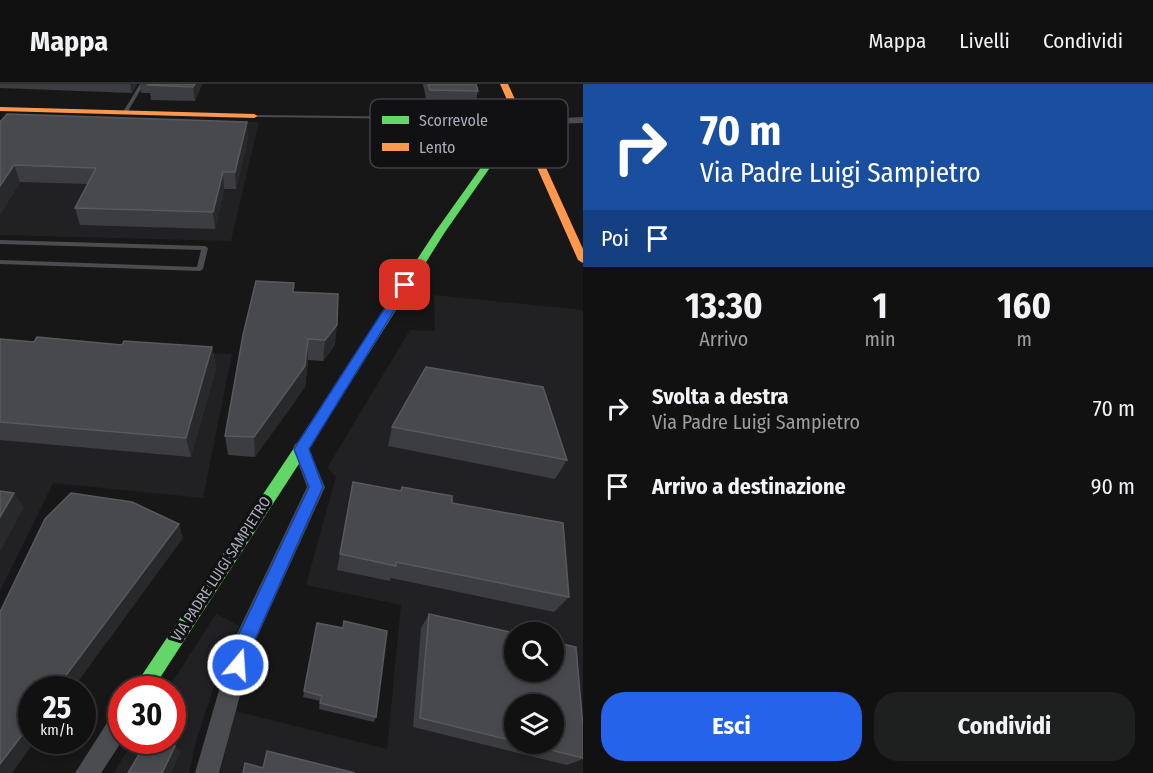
<!DOCTYPE html>
<html lang="it">
<head>
<meta charset="utf-8">
<style>
	:root { --surface:#111; --page:#1e1f1f; --text:#f1f3f6; --muted:#9c9d9f; --line:#303131; --accent:#2563eb }
	body { margin:0; font-family:"Fira Sans Condensed",sans-serif; background:var(--page); color:var(--text); height:100vh; display:flex; flex-direction:column; font-size:22px; white-space:nowrap }
	* { box-sizing:border-box; margin:0 }
	p { font-size:20px; color:var(--muted) }
	.icon { flex:none; width:33px; height:33px; fill:none; stroke:currentColor; stroke-width:2; stroke-linecap:round; stroke-linejoin:round }
	.map { position:relative; flex:1; overflow:hidden }
	.details { display:flex; flex-direction:column; background:var(--surface); width:570px }
	.details>* { flex:none }
	.guide { background:#1a4fa0; color:#fff; overflow:hidden }
	.tools { position:absolute; left:504px; top:538px; display:grid; gap:12px }
	.tools a { display:grid; place-items:center; width:60px; height:60px; border-radius:50%; background:var(--surface); box-shadow:0 3px 9px #0003,0 0 0 2px var(--line); font-size:30px }
	.speed { position:absolute; left:18px; top:592px; display:flex; gap:12px; font-size:30px; font-weight:700; text-align:center }
	.speed>* { display:grid; place-content:center; width:78px; height:78px; border-radius:50%; background:var(--surface); box-shadow:0 3px 9px #0003,0 0 0 2px var(--line); line-height:1 }
	.speed small { font-size:15px; font-weight:400 }
	.speed .limit { border:9px solid #d22; background:#fff; color:#111 }
	.pin { position:absolute; display:grid; place-items:center; width:51px; height:51px; color:#fff; margin:-26px; border-radius:12px; box-shadow:0 3px 9px #0006 }
	.me { position:absolute; width:66px; margin:-33px; rotate:18deg; stroke-linejoin:round; filter:drop-shadow(0 0 4px #0008) }
	.turn { display:flex; align-items:center; gap:21px; height:126px; padding:0 18px; font-size:27px }
	.turn .icon { width:78px; height:78px; stroke-width:2.5 }
	.turn b { display:block; font-size:42px; line-height:51px }
	.then { display:flex; align-items:center; height:57px; padding:0 18px; background:#0003; gap:12px; font-size:22px }
	.eta { display:flex; justify-content:space-evenly; align-items:center; height:102px; text-align:center }
	.eta b { font-size:36px; font-weight:700; line-height:42px }
	.primary-button { display:flex; gap:12px; margin-top:auto; padding:12px 18px }
	.primary-button a { flex:1; height:69px; border-radius:24px; background:var(--accent); color:#fff; font-size:24px; font-weight:700; line-height:69px; text-align:center }
	.primary-button a+a { background:var(--page); color:var(--text) }
	ul { padding:0; list-style:none }
	li { display:flex; align-items:center; gap:18px; height:78px; padding:0 18px }
	li div { flex:1 }
	li b { display:block; font-size:22px }
	li em { font-style:normal }
	header { display:flex; align-items:center; gap:36px; box-sizing:border-box; height:84px; padding:0 30px; background:var(--surface); border-bottom:2px solid var(--line) }
	header strong { font-size:28px }
	nav { display:flex; gap:33px; margin-inline-start:auto; font-size:21px }
	main { display:flex; flex:1; min-height:0 }
	.map>svg:first-child { display:block }
	.built { fill:#212124; fill-rule:evenodd }
	.lines { fill:none; stroke-linecap:round; stroke-linejoin:round }
	.lane { fill:#4b4c50; fill-rule:evenodd }
	.street { fill:#4b4c50; fill-rule:evenodd }
	.fast { fill:#63d668; fill-rule:evenodd }
	.slow { fill:#ff974d; fill-rule:evenodd }
	.wall { fill:#3c3d40; fill-rule:evenodd }
	.shaded-wall { fill:#28292a }
	.building { fill:#48494d; stroke:#57595e; stroke-width:1.5 }
	.route { fill:#2563eb; stroke:#184099; stroke-width:1.5 }
	.labels { text-anchor:middle; stroke-width:6; stroke-linejoin:round; paint-order:stroke }
	.street-label { font-size:15px; fill:#a8adb8; stroke:#111113 }
	.key { fill:#111113; stroke:#3e4045; stroke-width:1.5 }
	.key-label { font-size:16px; fill:#a8adb8 }
</style>
</head>
<body>
<header>
<strong>Mappa</strong>
<nav><a>Mappa</a><a>Livelli</a><a>Condividi</a></nav>
</header>
<main>
<div class="map">
<svg width="583" height="689" viewBox="0 0 583 689">
	<rect width="100%" height="100%" fill="#171717"/>
	<path class="built" d="M0,36L259,38L231,157L0,151Z
		M434,211L583,226V689H220L235,627L387,665L401,521L306,501L336,392L327,384L410,246L435,247ZM514,549H554V588H514ZM514,621H554V660H514Z
		M0,263L232,270L203,414L53,399L0,507Z
		M216,530L239,542L225,569L197,654L189,689H113L134,657H172V606H167Z"/>
	<g class="lines">
		<path class="lane" d="M140,0H144L127,29H123V28Z
			M259,31L520,34L522,35L520,36L257,33V32Z
			M0,156L205,162L208,164L203,185L200,187L0,180V176L197,183L201,166L0,160Z"/>
		<path class="street" d="M490,31L506,35L512,42L510,54H504L500,39L487,36L485,34Z
			M583,33V39L549,40L529,52L521,50L544,35Z
			M301,358L307,360L325,403L254,560L219,689H195L233,558L307,403L293,365L295,360Z
			M122,625V657L101,689H75L114,628Z"/>
		<path class="fast" d="M517,33L524,35L445,148L306,369L152,606H132L296,361L435,148Z"/>
		<path class="slow" d="M500,0H508L583,165V179L578,176Z
			M0,23L254,30L258,32L254,34L0,27Z"/>
	</g>
	<path class="wall" d="M0,0H137L132,9L0,4Z
		M140,0H202L195,17L151,16L150,9H141Z
		M423,0H476L478,7L475,21L427,20Z
		M0,38L248,54L236,105H224L215,145L80,141L75,124L88,100L20,98L0,130Z
		M294,208L335,261L323,277L308,276L305,303L255,373L228,371L225,352Z
		M0,255L34,258L212,263L216,284L191,373L0,356Z
		M392,343L567,376L555,395L388,362Z
		M402,403L452,419L569,513L554,528L391,494L390,497L337,486L340,470L400,407Z
		M429,530L583,643V675L567,681L413,643L421,544ZM514,621L554,660H514Z
		M317,539L376,633L374,638L319,625L320,617L303,613Z"/>
	<path class="shaded-wall" d="M130,0H137L132,9Z
		M195,0H202L195,17L193,3Z
		M247,38L248,54L236,105L235,88Z
		M14,81L20,98L0,130V102Z
		M223,88L224,105L215,145L213,128Z
		M337,241L335,261L323,277L325,256Z
		M308,255V276L305,303L255,373L254,353Z
		M212,263L216,284L191,373L186,354Z
		M14,409L24,423L0,468V433Z
		M179,440L183,454L72,606H55Z
		M32,638V657H35L12,689H0V680Z
		M175,662L181,668L171,689H162Z"/>
	<path class="building" d="M149,0H195L193,3L148,1Z
		M428,0H476L478,7L430,6Z
		M7,30L247,38L235,88H223L213,128L75,124L96,84L14,81L0,102V38Z
		M256,197L294,199L293,208L338,210L337,241L325,256L308,255L305,282L254,353L225,352L243,251Z
		M37,253L122,261L124,257L212,263L186,354L0,338V255L34,258Z
		M426,283L543,303L567,376L392,343Z
		M353,398L401,407L402,403L452,412V419L563,439L569,513L396,478V482L340,470Z
		M0,407L14,409L0,433Z
		M71,409L132,418L179,440L55,606H32V638L0,680V528L45,435Z
		M429,530L514,549V588H554V558L576,563L583,643V674L527,660H554V621H514V657L420,634Z
		M344,537L387,547L376,633L320,619L322,612L304,607L317,539L343,544Z
		M147,657H167L175,662L162,689H128Z
		M267,667L355,689H243L245,679L263,684Z"/>
	<path class="route" d="M405,198L410,201L309,365L323,403L253,560L244,587L238,590L231,587L229,581L238,552L309,403L294,365L401,199Z"/>
	<g class="labels">
		<g class="street-label">
			<text transform="translate(221 485) rotate(-57)" y="5">VIA PADRE LUIGI SAMPIETRO</text>
		</g>
	</g>
	<rect x="370" y="15" width="198" height="69" rx="9" class="key"/>
	<rect x="382" y="32" width="27" height="8" fill="#63d668"/>
	<rect x="382" y="59" width="27" height="8" fill="#ff974d"/>
	<g class="key-label">
		<text x="419" y="42">Scorrevole</text>
		<text x="419" y="69">Lento</text>
	</g>
</svg>
<div class="tools">
<a><svg class="icon" aria-label="search" viewBox="0 0 24 24"><circle cx="10" cy="10" r="6"/><path d="M15 15l6 6"/></svg></a>
<a><svg class="icon" aria-label="layers" viewBox="0 0 24 24"><path d="M12 4l9 5-9 5-9-5zM3 14l9 5 9-5"/></svg></a>
</div>
<div class="speed"><div>25<small>km/h</small></div><div class="limit">30</div></div>
<div class="pin" style="left:405px;top:201px;background:#d93025"><svg class="icon" aria-label="arrive" viewBox="0 0 24 24"><path d="M6 21V4h12l-3 4 3 4H6"/></svg></div>
<svg class="me" style="left:238px;top:581px" viewBox="-20 -20 40 40"><circle r="17" fill="#2563eb" stroke="#fff" stroke-width="3"/><path d="M0-11L8 9 0 5-8 9z" fill="#fff"/></svg>
</div>
<section class="details">
<div class="guide">
<div class="turn"><svg class="icon" aria-label="right" viewBox="0 0 24 24"><path d="M7 20v-9h11M14 6l5 5-5 5"/></svg><div><b>70 m</b>Via Padre Luigi Sampietro</div></div>
<div class="then">Poi<svg class="icon" aria-label="arrive" viewBox="0 0 24 24"><path d="M6 21V4h12l-3 4 3 4H6"/></svg></div>
</div>
<div class="eta">
<div><b>13:30</b><p>Arrivo</p></div>
<div><b>1</b><p>min</p></div>
<div><b>160</b><p>m</p></div>
</div>
<ul>
<li><svg class="icon" aria-label="right" viewBox="0 0 24 24"><path d="M7 20v-9h11M14 6l5 5-5 5"/></svg><div><b>Svolta a destra</b><p>Via Padre Luigi Sampietro</p></div><em>70 m</em></li>
<li><svg class="icon" aria-label="arrive" viewBox="0 0 24 24"><path d="M6 21V4h12l-3 4 3 4H6"/></svg><div><b>Arrivo a destinazione</b></div><em>90 m</em></li>
</ul>
<div class="primary-button"><a>Esci</a><a>Condividi</a></div>
</section>
</main>
</body>
</html>
